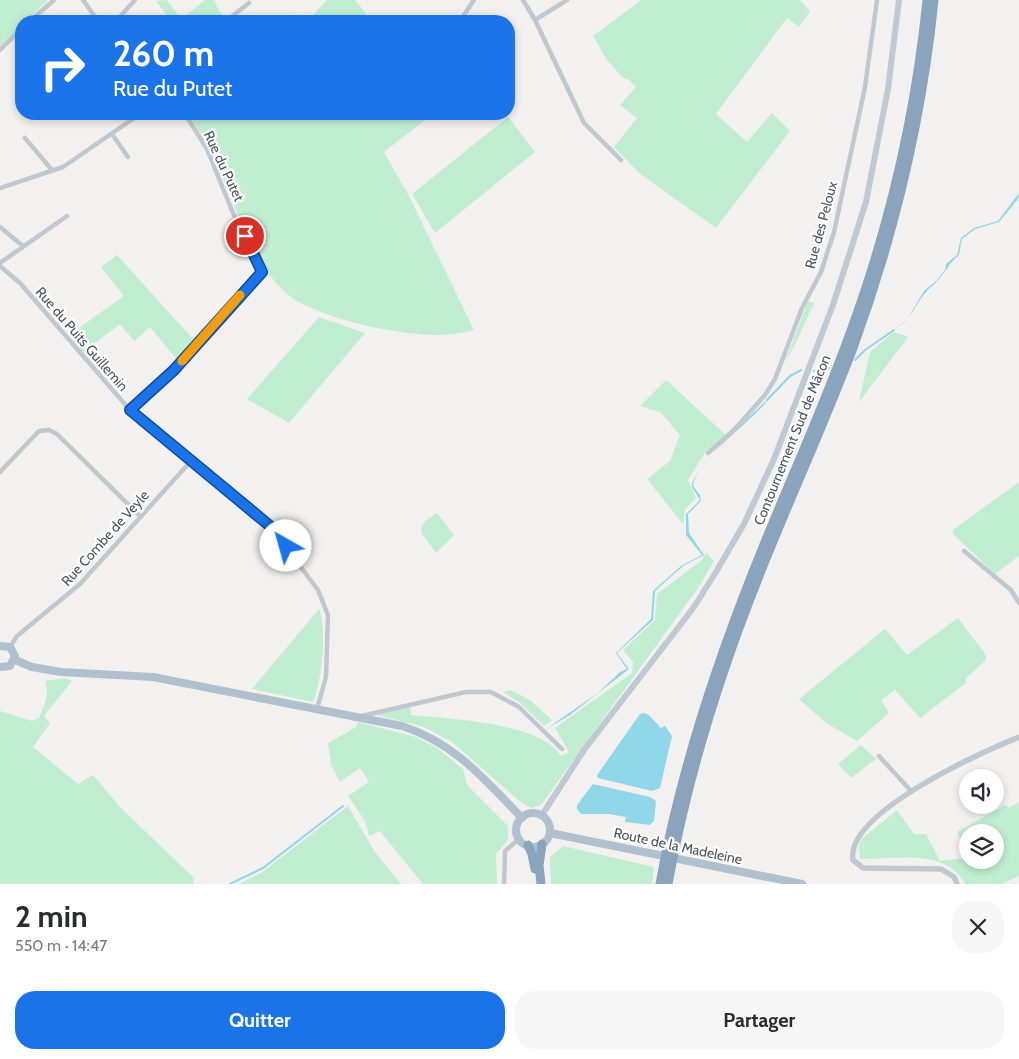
<!DOCTYPE html>
<html lang="fr">
<head>
<meta charset="utf-8">
<style>
	:root { --surface:#fff; --page:#f7f7f7; --text:#2b2b33; --muted:#7c7c81; --accent:#1a73e8 }
	body { margin:0; font-family:Cabin,sans-serif; background:var(--page); color:var(--text); height:100vh; display:flex; flex-direction:column; font-size:19px; white-space:nowrap }
	* { box-sizing:border-box; margin:0 }
	p { font-size:16px; color:var(--muted) }
	.icon { flex:none; width:28px; height:28px; fill:none; stroke:currentColor; stroke-width:2; stroke-linecap:round; stroke-linejoin:round }
	.map { position:relative; height:884px; overflow:hidden }
	.side { display:flex; flex-direction:column; background:var(--surface); flex:1 }
	.side>* { flex:none }
	.top-card { position:absolute; left:15px; top:15px; width:500px; height:105px; border-radius:20px; box-shadow:0 2px 8px #0003; background:#1a73e8; color:#fff; overflow:hidden }
	.controls { position:absolute; left:959px; top:769px; display:grid; gap:10px }
	.controls a { display:grid; place-items:center; width:45px; height:45px; border-radius:50%; background:var(--surface); box-shadow:0 2px 8px #0003; font-size:25px }
	.pin { position:absolute; display:grid; place-items:center; width:42px; height:42px; color:#fff; margin:-21px; border:2px solid #fff; border-radius:50%; box-shadow:0 1px 5px #0007 }
	.me { position:absolute; width:55px; margin:-28px; rotate:322deg; stroke-linejoin:round; filter:drop-shadow(0 0 4px #0008) }
	.turn { display:flex; align-items:center; gap:18px; height:105px; padding:0 15px; font-size:22px }
	.turn .icon { width:65px; height:65px; stroke-width:2.5 }
	.turn b { display:block; font-size:35px; line-height:42px }
	.round { display:grid; place-items:center; flex:none; width:52px; height:52px; border-radius:20px; background:var(--page) }
	.overview { display:flex; align-items:center; justify-content:space-between; height:85px; padding:0 15px }
	h1 { font-size:30px; font-weight:700; line-height:38px }
	.cta { display:flex; gap:10px; margin-top:auto; padding:10px 15px }
	.cta a { flex:1; height:58px; border-radius:20px; background:var(--accent); color:#fff; font-size:20px; font-weight:700; line-height:58px; text-align:center }
	.cta a+a { background:var(--page); color:var(--text) }
	.map>svg:first-child { display:block }
	.green { fill:#c1eed1 }
	.water { fill:#90d8e9 }
	.lines { fill:none; stroke-linecap:round; stroke-linejoin:round }
	.stream { stroke:#90d8e9; stroke-width:2 }
	.minor { stroke:#bfc8ce; stroke-width:4.5 }
	.tertiary { stroke:#bfc8ce; stroke-width:5.5 }
	.secondary { stroke:#bfc9d3; stroke-width:6 }
	.primary { stroke:#b1c0ce; stroke-width:8 }
	.motorway { stroke:#8aa4bd; stroke-width:9 }
	.route-casing { stroke:#114b97; stroke-width:12 }
	.route { stroke:#1a73e8; stroke-width:9 }
	.slow { stroke:#f59e0b; stroke-width:9 }
	.labels { text-anchor:middle; stroke-width:4.5; stroke-linejoin:round; paint-order:stroke }
	.street-label { font-size:14px; fill:#49545d; stroke:#fff }
</style>
</head>
<body>
<div class="map">
<svg width="1019" height="884" viewBox="0 0 1019 884">
	<rect width="100%" height="100%" fill="#f3f0f0"/>
	<path class="green" d="M0,0H48L26,21H21V26L0,46Z
		M167,0L181,19L205,0H214L224,20L171,21L156,1Z
		M327,0H355L372,21H287L300,14L310,18Z
		M641,0H800L810,11L799,27L787,18L716,114L747,142L772,113L790,131L716,228L639,173L614,147L637,118L620,105L636,87L627,78L624,79L607,60L593,36Z
		M188,114H433L384,152L409,196L474,330C443,339 408,334 377,328C355,324 312,311 294,299C251,270 233,194 210,149C204,137 195,125 188,114Z
		M508,117L535,152L435,233L412,194Z
		M117,255L194,340L178,361L150,327L134,341L120,324L83,352L69,335L124,296L101,267Z
		M808,301L814,303L795,345L785,362Z
		M319,317L365,333L289,423L247,399Z
		M894,332L908,337L859,402L870,352Z
		M666,380L726,435L706,451L688,480L696,498L685,509L683,524L647,479L670,461L680,435L660,412L640,406Z
		M1019,482V556L995,574L953,534V530Z
		M437,513L454,535L436,553L422,534L421,528L425,521Z
		M706,553L714,561L698,588L541,805L532,808L523,804L452,742L424,727L377,715L410,707L411,715C450,719 539,722 561,756L569,752L555,728L632,673L633,662L623,650L655,620L657,594L702,560Z
		M319,609C327,630 322,682 313,702L252,689Z
		M958,618L986,655V660L966,678V683L920,718L895,690L881,700L889,713L857,741L826,723L799,699L885,629L907,655Z
		M65,678L72,681L44,716L50,723L33,747L78,784L93,775L121,808L194,878L193,884H0V711L32,721L39,718C44,707 50,693 45,681Z
		M511,690L530,700L552,720L544,726L519,702L503,692Z
		M358,722L416,737L437,748L463,769L467,785L508,826V840L496,854L497,884H423L380,831L369,836L365,821L348,796L369,782L360,768L340,782L331,765L328,743L356,727Z
		M861,745L876,759L851,778L838,764Z
		M1019,802V876L1001,884H965C947,848 895,859 860,859L859,845L863,838L897,810L914,834H926L940,861L967,858L968,860H995V832H968L967,852L957,832L1006,805L1009,808Z
		M348,806L374,851L401,884H239L261,873Z
		M563,846L654,867L652,884H551L550,857Z"/>
	<path class="water" d="M1019,193L1018,199L999,222L975,229L962,239L959,255C949,263 946,272 937,281C934,285 929,288 926,292C912,309 915,315 894,330L908,318L924,291L937,280L945,270L946,264L957,255L961,238L974,228L998,221Z
		M767,400C766,403 762,407 758,411C741,429 697,461 693,486L700,495L701,501L688,514L689,533L704,555L683,566L655,591L653,620L617,653L629,669L570,715L546,729L598,693L620,672L627,669L616,653L651,619L653,591L681,566L702,555L686,535V514L700,500L692,487C691,470 753,413 767,400Z
		M644,713L649,715L661,728L665,726L672,736L660,788L652,791L598,778L597,775L640,714Z
		M593,784L650,797L656,801L654,821L650,825L625,822L626,817L609,814H581L577,809V805Z"/>
	<g class="lines">
		<path class="stream" d="M855,360L865,350L894,330
			M814,371H822L829,368
			M767,400L790,376L801,370
			M230,884L263,868L343,806"/>
		<path class="minor" d="M83,0L98,21
			M523,0L535,20L584,123L621,160
			M535,20L567,0
			M30,21L54,0
			M116,21L135,0
			M226,21L249,3
			M460,21L474,0
			M0,50L21,29
			M437,114L438,118
			M112,134L128,157
			M25,138L52,170
			M0,188L63,167L140,114
			M0,227L23,246
			M0,263L67,216
			M0,266L20,283L130,410L270,526L318,590L328,615L326,677L317,709
			M130,410L174,370L262,271L233,213L207,149L185,114
			M708,453L734,430L765,395L775,379L802,308L821,272L834,232L865,87L877,0
			M0,472L39,431L49,430L57,434L140,516
			M964,551L1011,590L1019,603
			M10,647L17,636L80,584L191,461
			M362,716L466,692H491L519,707L562,749
			M879,756L911,791
			M504,884L505,851L519,839"/>
		<path class="tertiary" d="M957,884L954,877L941,869L863,868L853,860C845,813 982,752 1019,737"/>
		<path class="secondary" d="M542,815L584,750L694,607L716,572L744,524L774,459L833,305L866,202L888,89L899,0"/>
		<path class="primary" d="M0,646L10,647L15,656L10,666L0,667
			M15,660L32,667L61,672L153,677L402,726C455,743 484,779 522,818
			M516 830a17 17 0 1 1 34 0a17 17 0 1 1-34 0Z
			M550,833L802,884"/>
		<path class="motorway" d="M528,845L532,854L535,869
			M541,884L539,865L542,844
			M660,884C679,777 713,673 753,572C782,498 815,427 843,352C886,240 915,120 927,0
			M668,884C687,779 719,676 759,576C789,500 824,425 853,348C894,236 922,119 934,0"/>
	</g>
	<g class="lines">
		<defs>
			<path id="route" d="M245,236L262,272L174,370L130,410L270,526L286,546"/>
		</defs>
		<use href="#route" class="route-casing"/>
		<use href="#route" class="route"/>
		<path class="slow" d="M182,361L240,295"/>
	</g>
	<g class="labels">
		<g class="street-label">
			<text transform="translate(224 166) rotate(65)" y="5">Rue du Putet</text>
			<text transform="translate(821 225) rotate(-75)" y="5">Rue des Peloux</text>
			<text transform="translate(82 339) rotate(49)" y="5">Rue du Puits Guillemin</text>
			<text transform="translate(792 440) rotate(-68)" y="5">Contournement Sud de Mâcon</text>
			<text transform="translate(105 538) rotate(-48)" y="5">Rue Combe de Veyle</text>
			<text transform="translate(678 846) rotate(12)" y="5">Route de la Madeleine</text>
		</g>
	</g>
</svg>
<div class="controls">
<a><svg class="icon" aria-label="sound" viewBox="0 0 24 24"><path d="M4 9h4l5-4v14l-5-4H4zM17 9q2 3 0 6"/></svg></a>
<a><svg class="icon" aria-label="layers" viewBox="0 0 24 24"><path d="M12 4l9 5-9 5-9-5zM3 14l9 5 9-5"/></svg></a>
</div>
<div class="pin" style="left:245px;top:236px;background:#d93025"><svg class="icon" aria-label="arrive" viewBox="0 0 24 24"><path d="M6 21V4h12l-3 4 3 4H6"/></svg></div>
<svg class="me" style="left:286px;top:546px" viewBox="-20 -20 40 40"><circle r="19" fill="#fff"/><path d="M0-13L10 11 0 6-10 11z" fill="#1a73e8"/></svg>
<div class="top-card">
<div class="turn"><svg class="icon" aria-label="right" viewBox="0 0 24 24"><path d="M7 20v-9h11M14 6l5 5-5 5"/></svg><div><b>260 m</b>Rue du Putet</div></div>
</div>
</div>
<section class="side">
<div class="overview"><div><h1>2 min</h1><p>550 m · 14:47</p></div><a class="round"><svg class="icon" aria-label="close" viewBox="0 0 24 24"><path d="M6 6l12 12M18 6L6 18"/></svg></a></div>
<div class="cta"><a>Quitter</a><a>Partager</a></div>
</section>
</body>
</html>
